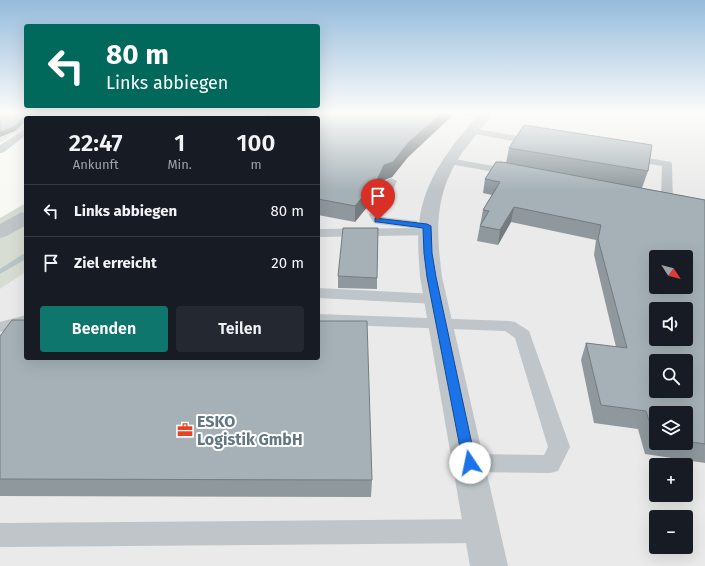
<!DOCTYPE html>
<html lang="de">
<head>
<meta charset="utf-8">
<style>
	:root { --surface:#171b24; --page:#242831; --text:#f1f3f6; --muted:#9ea1a6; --line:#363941; --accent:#0f766e }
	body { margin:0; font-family:"Fira Sans",sans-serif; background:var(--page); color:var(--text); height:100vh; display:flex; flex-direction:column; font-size:15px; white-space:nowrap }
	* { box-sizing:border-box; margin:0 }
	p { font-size:13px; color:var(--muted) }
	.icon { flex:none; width:22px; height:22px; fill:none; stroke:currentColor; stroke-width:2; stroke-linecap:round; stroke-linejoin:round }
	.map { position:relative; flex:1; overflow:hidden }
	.panel { position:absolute; left:24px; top:116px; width:296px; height:244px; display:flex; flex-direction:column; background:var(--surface); border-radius:4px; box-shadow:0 4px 16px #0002 }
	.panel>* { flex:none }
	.hud { position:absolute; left:24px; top:24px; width:296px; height:84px; border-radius:4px; box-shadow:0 4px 16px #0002; background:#00695c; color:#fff; overflow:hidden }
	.needle { width:26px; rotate:126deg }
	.controls { position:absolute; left:649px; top:250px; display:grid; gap:8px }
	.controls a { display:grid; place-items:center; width:44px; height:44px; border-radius:4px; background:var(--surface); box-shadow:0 4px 16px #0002; font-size:20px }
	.pin { position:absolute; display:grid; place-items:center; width:34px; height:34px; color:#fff; margin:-41px -17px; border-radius:50% 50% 50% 0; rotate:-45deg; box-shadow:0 0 4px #0007 }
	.pin .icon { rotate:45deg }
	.me { position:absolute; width:44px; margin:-22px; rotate:349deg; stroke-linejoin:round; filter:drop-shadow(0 0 3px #0008) }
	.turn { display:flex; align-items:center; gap:14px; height:84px; padding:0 16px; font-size:18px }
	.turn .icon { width:52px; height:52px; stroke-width:2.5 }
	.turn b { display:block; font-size:28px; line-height:34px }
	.eta { display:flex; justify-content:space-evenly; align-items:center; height:68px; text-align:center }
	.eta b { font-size:24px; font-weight:600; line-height:28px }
	.cta { display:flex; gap:8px; margin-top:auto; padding:8px 16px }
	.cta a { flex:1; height:46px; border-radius:4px; background:var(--accent); color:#fff; font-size:16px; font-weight:600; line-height:46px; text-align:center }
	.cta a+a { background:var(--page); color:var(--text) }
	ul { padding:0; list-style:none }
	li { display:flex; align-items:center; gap:12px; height:52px; padding:0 16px; border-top:1px solid var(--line) }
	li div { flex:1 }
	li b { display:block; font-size:15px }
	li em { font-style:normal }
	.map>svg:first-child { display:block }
	.built { fill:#e9eae9; fill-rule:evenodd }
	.green { fill:#d8ddd4 }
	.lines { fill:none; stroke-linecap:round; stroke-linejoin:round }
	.stream { fill:#b8c6ca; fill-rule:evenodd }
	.service { fill:#bfc5c8; fill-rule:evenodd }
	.minor { fill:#bfc5c8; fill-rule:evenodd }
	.wall { fill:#8e989d; fill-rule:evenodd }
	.shaded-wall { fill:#747c7f }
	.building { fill:#a5b1b6; stroke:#747c7f; fill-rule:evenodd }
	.route { fill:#1a73e8; stroke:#114b97 }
	.labels { text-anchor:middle; stroke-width:4; stroke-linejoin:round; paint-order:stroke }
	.near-poi-label { font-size:16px; font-weight:bold; fill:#627782; stroke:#fff; text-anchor:start }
</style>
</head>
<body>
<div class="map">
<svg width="705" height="566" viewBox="0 0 705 566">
	<rect width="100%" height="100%" fill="#f8f8f5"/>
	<path class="built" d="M275,112H705V566H0V289L26,272V358H318V118ZM656,257H686V287H656ZM656,309H686V339H656ZM656,361H686V391H656ZM656,413H686V443H656ZM656,465H686V495H656ZM656,517H686V547H656Z"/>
	<path class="green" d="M0,112H43L37,118H26V127L0,143Z
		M151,112H275L265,118H147Z
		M26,203V272L0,289V218Z"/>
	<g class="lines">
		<path class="stream" d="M259,112H264L255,118H250Z
			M23,254H26V259L0,274V269Z"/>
		<path class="service" d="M47,112H56L50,118H41Z
			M458,112H477L488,114L489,116L485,119L462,115Z
			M26,128V135L4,152L0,153V145Z
			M472,128L535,139L540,142L535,145L469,133L467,131L469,129Z
			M630,155L671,162L672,164L673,202L671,205C665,206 659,204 653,203L651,200L653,197H661L662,166L626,160L625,158L626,156Z
			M448,158L512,169L517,172L512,175L444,163L443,161Z
			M391,178L397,181L381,215L382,217L417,221L418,224L417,227L412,228L378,224L374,223L369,215L385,181Z
			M427,228L432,229L434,232L432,235L318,237V229Z
			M318,288L436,294L442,296L444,299L442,302L436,304L318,298Z
			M318,314L509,321L515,322L529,331L570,447L558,471L550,473L469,472L461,470L458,463L461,456L469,454L544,455L548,447L515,338L505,331L318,324Z
			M26,315V325L0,332V322Z
			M482,519L491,523L494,531L491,539L482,543L0,547V523Z"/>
		<path class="minor" d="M189,112H202L198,118H185Z
			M481,112H494C484,126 472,139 462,153C434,194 436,230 442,277L508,566H470L420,277C419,260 417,242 419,225C423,179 452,145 481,112Z
			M26,212V225L7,236L0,238V224L20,213Z"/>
	</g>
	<path class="wall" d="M270,112H452V116L408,157L392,177L384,180L376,196L355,222L318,215V118L266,117V114Z
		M509,148L648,171L642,188L705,200V463L645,454L638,429L594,423L581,360L586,343L616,347L594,255L596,240L511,222L498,245L477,241L483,210L492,195L483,193L485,179L506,163ZM656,413H686V443H656Z
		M338,276L377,278V289L338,288Z
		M0,336L372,480L371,497L0,496Z"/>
	<path class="shaded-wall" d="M29,112H35L29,118H26V121L15,131L0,137V132Z
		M443,112H452V116L408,157L392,177L384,180L376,196L355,222V206L384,165L409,142Z
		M514,207L511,222L498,245L500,230Z"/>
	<path class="building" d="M0,112H29L14,127L0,132Z
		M270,112H443L409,142L393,162L384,165L377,180L355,206L318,199V118H264L269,115L266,114Z
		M524,125L652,145L648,171L509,148Z
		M496,162H502L705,200V444L686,441V413H656V436H654L646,411L601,405L586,343L627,348L598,239L601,225L514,207L500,230L480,226L489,211L483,210L500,182L485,179ZM656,257H686V287H656ZM656,309H686V339H656ZM656,361H686V391H656Z
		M343,228H378L377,278L338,276Z
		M12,320H26V358H318V321H367L372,480L0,479V336Z"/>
	<linearGradient id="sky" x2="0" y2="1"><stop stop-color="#95bbdc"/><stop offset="0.59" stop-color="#fcfcfa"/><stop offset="1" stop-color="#fcfcfa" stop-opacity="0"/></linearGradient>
	<rect width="705" height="191" fill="url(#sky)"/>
	<path class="route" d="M375,218L427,224L431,226L432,253L436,277L476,463L474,467L470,469L465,467L463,463L427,277L424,253L423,228L378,222H375Z"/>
	<defs>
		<symbol id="office-bare" viewBox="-9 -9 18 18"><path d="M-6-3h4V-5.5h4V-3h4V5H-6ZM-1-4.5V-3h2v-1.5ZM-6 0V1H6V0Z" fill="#ea4124" stroke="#fff" stroke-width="2.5" paint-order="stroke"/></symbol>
	</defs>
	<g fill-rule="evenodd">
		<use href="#office-bare" x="174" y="419" width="22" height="22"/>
	</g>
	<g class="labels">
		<g class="near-poi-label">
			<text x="197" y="427">ESKO<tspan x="197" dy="18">Logistik GmbH</tspan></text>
		</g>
	</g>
</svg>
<div class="controls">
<a><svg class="needle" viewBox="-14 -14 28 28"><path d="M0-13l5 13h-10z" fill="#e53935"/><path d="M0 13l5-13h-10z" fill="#9ea1a6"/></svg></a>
<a><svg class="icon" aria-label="sound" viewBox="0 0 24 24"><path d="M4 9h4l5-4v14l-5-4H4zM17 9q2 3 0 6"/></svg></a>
<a><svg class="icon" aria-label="search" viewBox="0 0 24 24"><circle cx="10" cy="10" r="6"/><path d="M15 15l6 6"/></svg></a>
<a><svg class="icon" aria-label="layers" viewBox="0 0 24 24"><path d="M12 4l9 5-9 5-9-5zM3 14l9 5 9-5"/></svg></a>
<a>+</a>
<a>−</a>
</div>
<div class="pin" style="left:378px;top:220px;background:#d93025"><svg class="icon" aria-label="arrive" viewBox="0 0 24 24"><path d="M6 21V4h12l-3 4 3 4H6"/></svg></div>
<svg class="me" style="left:470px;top:463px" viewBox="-20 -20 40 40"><circle r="19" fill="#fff"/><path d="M0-13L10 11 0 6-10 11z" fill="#1a73e8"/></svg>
<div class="hud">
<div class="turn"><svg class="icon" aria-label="left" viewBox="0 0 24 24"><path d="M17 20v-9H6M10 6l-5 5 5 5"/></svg><div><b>80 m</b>Links abbiegen</div></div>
</div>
<section class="panel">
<div class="eta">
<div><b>22:47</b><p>Ankunft</p></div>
<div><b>1</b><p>Min.</p></div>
<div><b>100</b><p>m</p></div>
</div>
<ul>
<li><svg class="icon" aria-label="left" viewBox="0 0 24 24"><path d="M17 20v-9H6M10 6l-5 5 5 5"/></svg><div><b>Links abbiegen</b></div><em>80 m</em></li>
<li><svg class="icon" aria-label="arrive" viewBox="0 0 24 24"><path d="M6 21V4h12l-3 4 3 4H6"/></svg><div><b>Ziel erreicht</b></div><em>20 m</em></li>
</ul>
<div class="cta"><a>Beenden</a><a>Teilen</a></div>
</section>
</div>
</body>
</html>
